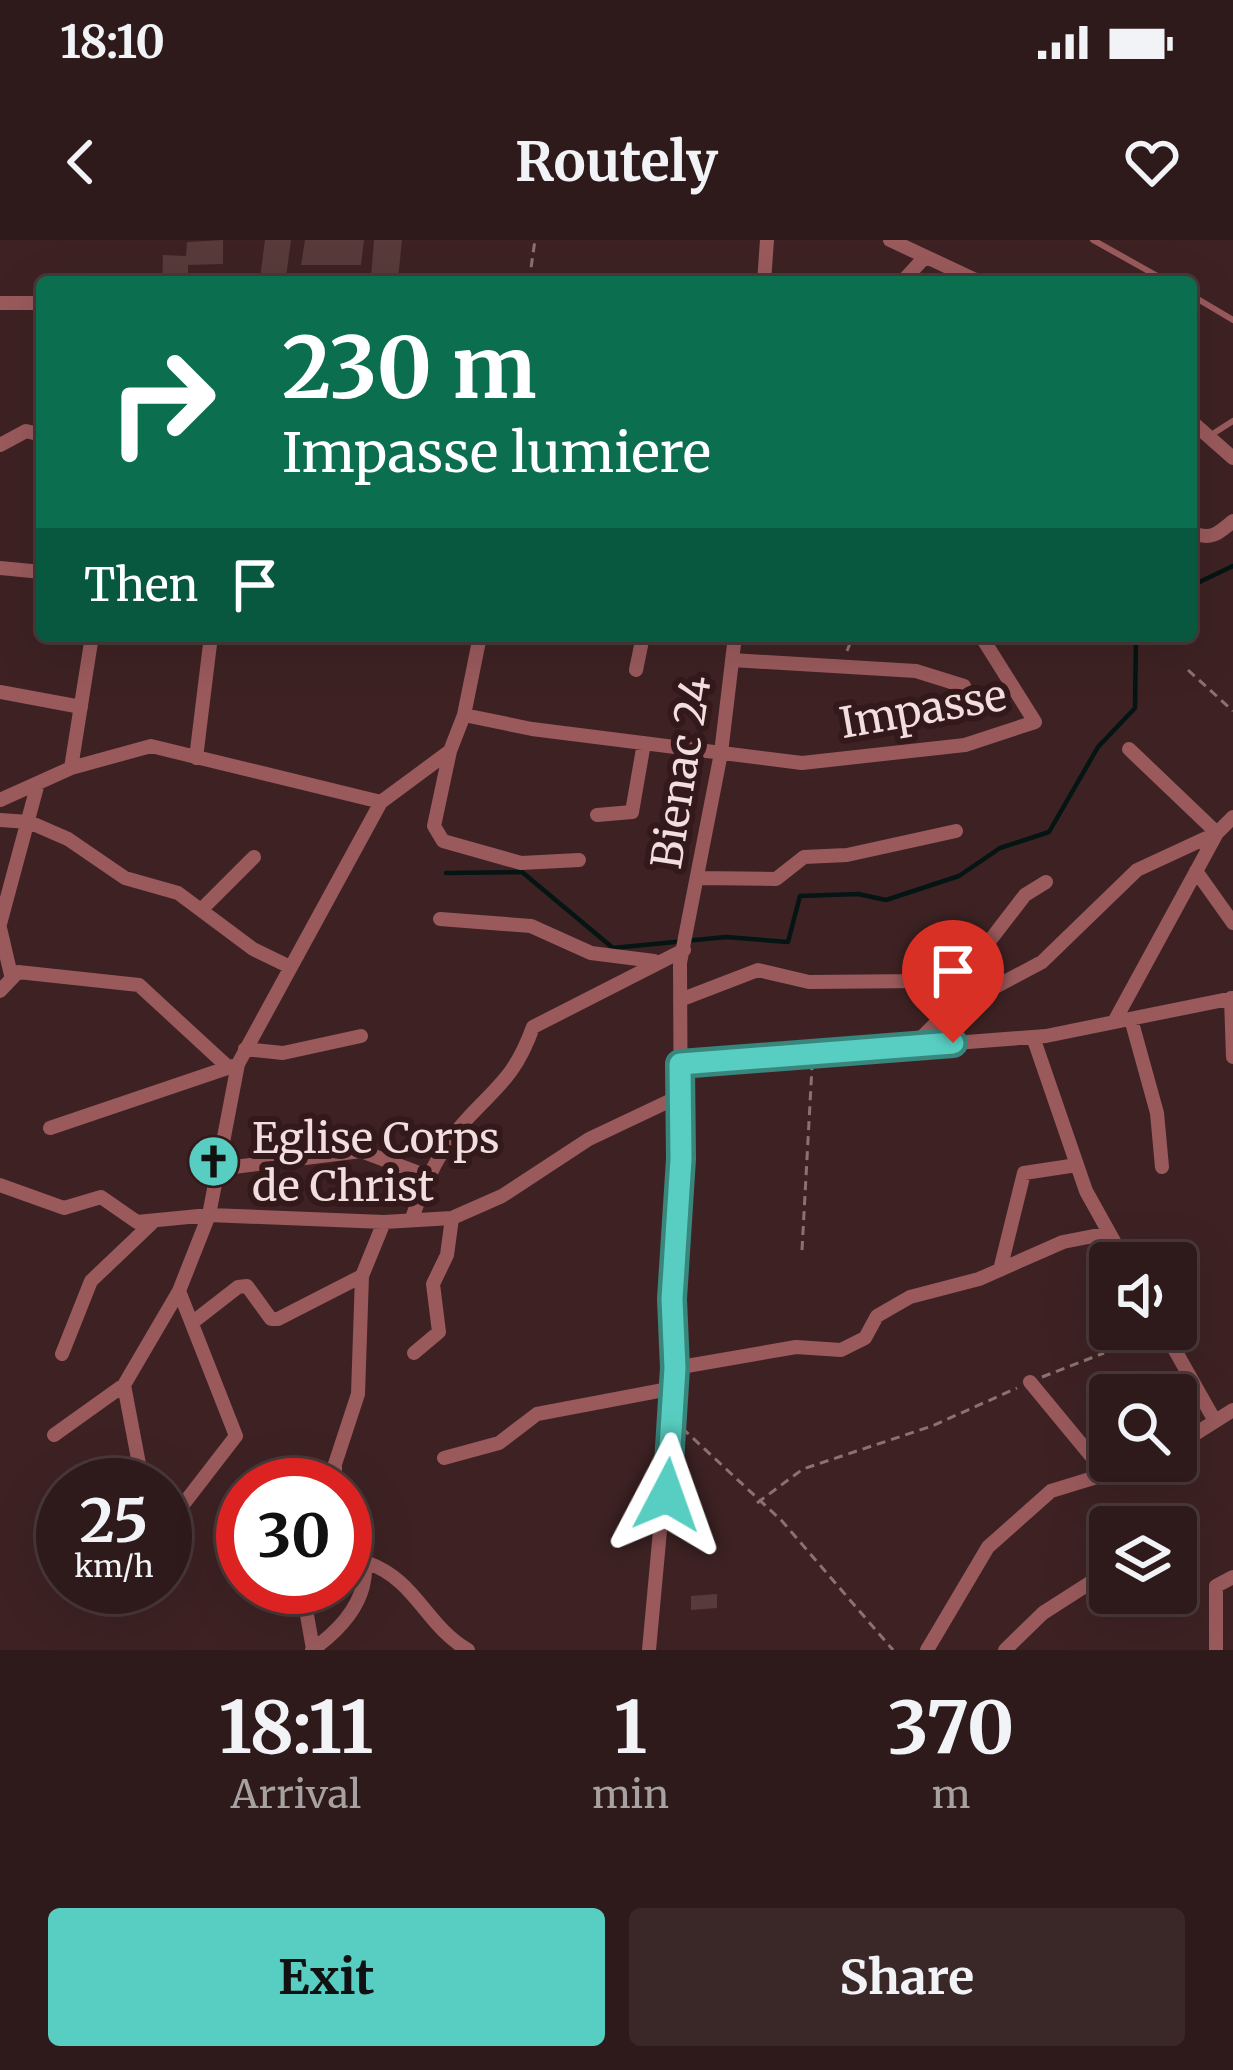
<!DOCTYPE html>
<html lang="en">
<head>
<meta charset="utf-8">
<style>
	:root { --surface:#2e1a1a; --page:#3a2727; --text:#f1f3f6; --muted:#a7a1a2; --line:#493839; --accent:#57cec1 }
	body { margin:0; font-family:Merriweather,serif; background:var(--page); color:var(--text); height:100vh; display:flex; flex-direction:column; font-size:45px; white-space:nowrap }
	* { box-sizing:border-box; margin:0 }
	p { font-size:39px; color:var(--muted) }
	.icon { flex:none; width:66px; height:66px; fill:none; stroke:currentColor; stroke-width:2; stroke-linecap:round; stroke-linejoin:round }
	.map { position:relative; height:1410px; overflow:hidden }
	.side { display:flex; flex-direction:column; background:var(--surface); flex:1 }
	.side>* { flex:none }
	.guide { position:absolute; left:36px; top:36px; width:1161px; height:366px; border-radius:12px; box-shadow:0 12px 48px #0002,0 0 0 3px var(--line); background:#0b6e4f; color:#fff; overflow:hidden }
	.fabs { position:absolute; left:1089px; top:1002px; display:grid; gap:24px }
	.fabs a { display:grid; place-items:center; width:108px; height:108px; border-radius:12px; background:var(--surface); box-shadow:0 12px 48px #0002,0 0 0 3px var(--line); font-size:60px }
	.speed { position:absolute; left:36px; top:1218px; display:flex; gap:24px; font-size:60px; font-weight:700; text-align:center }
	.speed>* { display:grid; place-content:center; width:156px; height:156px; border-radius:50%; background:var(--surface); box-shadow:0 12px 48px #0002,0 0 0 3px var(--line); line-height:1 }
	.speed small { font-size:30px; font-weight:400 }
	.speed .limit { border:18px solid #d22; background:#fff; color:#111 }
	.pin { position:absolute; display:grid; place-items:center; width:102px; height:102px; color:#fff; margin:-123px -51px; border-radius:50% 50% 50% 0; rotate:-45deg; box-shadow:0 0 12px #0007 }
	.pin .icon { rotate:45deg }
	.me { position:absolute; width:132px; margin:-66px; rotate:4deg; stroke-linejoin:round; filter:drop-shadow(0 0 9px #0008) }
	.turn { display:flex; align-items:center; gap:42px; height:252px; padding:0 48px; font-size:54px }
	.turn .icon { width:156px; height:156px; stroke-width:2.5 }
	.turn b { display:block; font-size:84px; line-height:102px }
	.then { display:flex; align-items:center; height:114px; padding:0 48px; background:#0003; gap:24px; font-size:45px }
	.eta { display:flex; justify-content:space-evenly; align-items:center; height:204px; text-align:center }
	.eta b { font-size:72px; font-weight:700; line-height:84px }
	.action { display:flex; gap:24px; margin-top:auto; padding:24px 48px }
	.action a { flex:1; height:138px; border-radius:12px; background:var(--accent); color:#111; font-size:48px; font-weight:700; line-height:138px; text-align:center }
	.action a+a { background:var(--page); color:var(--text) }
	.status { display:flex; justify-content:space-between; align-items:center; height:84px; padding:0 60px; background:var(--surface); direction:ltr }
	.status svg { height:33px; fill:currentColor }
	header { display:flex; justify-content:space-between; align-items:center; height:156px; padding:0 48px; background:var(--surface); font-size:54px; font-weight:700 }
	.map>svg:first-child { display:block }
	.lines { fill:none; stroke-linecap:round; stroke-linejoin:round }
	.stream { stroke:#041513; stroke-width:4.5 }
	.building { fill:#583a3a }
	.path { stroke:#8a7272; stroke-width:3; stroke-dasharray:9 6; stroke-linecap:butt }
	.service { stroke:#9a5a5c; stroke-width:6 }
	.minor { stroke:#9a5a5c; stroke-width:14 }
	.route-casing { stroke:#39867d; stroke-width:30 }
	.route { stroke:#57cec1; stroke-width:21 }
	.labels { text-anchor:middle; stroke-width:12; stroke-linejoin:round; paint-order:stroke }
	.street-label { font-size:42px; fill:#f2dede; stroke:#34191a }
	.poi-label { font-size:42px; fill:#f2dede; stroke:#34191a; text-anchor:start }
</style>
</head>
<body>
<div class="status"><b>18:10</b><svg viewBox="0 0 49 12"><path d="M0 12V9h3v3zM5 12V6h3v6zM10 12V3h3v9zM15 12V0h3v12zM26 1h20v11H26zM47 4h2v5h-2z"/></svg></div>
<header><svg class="icon" aria-label="back" viewBox="0 0 24 24"><path d="M15 5l-7 7 7 7"/></svg>Routely<svg class="icon" aria-label="heart" viewBox="0 0 24 24"><path d="M12 20l-8-8c-3-5 5-10 8-4 3-6 11-1 8 4z"/></svg></header>
<div class="map">
<svg width="1233" height="1410" viewBox="0 0 1233 1410">
	<rect width="100%" height="100%" fill="#3e2223"/>
	<g class="lines">
		<path class="stream" d="M1191,346L1233,326
			M446,633L522,632L613,708L726,697L788,702L800,656L858,654L886,660L959,636L1000,608L1049,592L1098,507L1135,468L1136,396"/>
	</g>
	<path class="building" d="M223,0V24L188,25V42H162L163,15L186,16L187,2Z
		M265,0H291L286,37L260,38Z
		M305,0H364L361,25H301Z
		M374,0H402L398,40L371,37Z
		M717,1354V1368L691,1370V1356Z"/>
	<g class="lines">
		<path class="path" d="M529,42L535,0
			M847,411L853,396
			M1188,430L1233,471
			M802,1010L812,827
			M1042,1137L1104,1113
			M682,1188L782,1281L893,1410
			M757,1263L803,1229L932,1186L1017,1148"/>
		<path class="service" d="M1093,0L1168,42
			M1191,55L1233,80
			M1211,195L1233,181"/>
		<path class="minor" d="M890,0L980,42
			M764,42L767,0
			M902,42L925,17
			M0,63H42
			M1191,181L1233,218
			M0,205L26,191L42,195
			M1191,292C1210,301 1218,294 1233,281
			M0,328L42,332
			M732,420L916,431L964,446
			M636,430L643,396
			M0,452L81,467
			M464,475L532,489L802,523L965,505L1035,482L981,396
			M1129,509L1217,593L1233,577
			M450,511L434,586L443,601L521,623L579,620
			M196,518L211,396
			M71,528L92,396
			M0,560L71,528L151,506L381,562
			M597,575L632,572L644,503
			M0,580L29,582L68,599L125,638L178,653L253,709L288,726
			M1196,631L1233,683
			M699,638L776,639L804,617L847,615L956,591
			M202,669L254,617
			M440,679L531,686L591,713L654,721
			M0,684L38,543
			M0,688L11,735
			M0,751L18,732L139,745L228,827
			M1231,758L1233,817
			M680,760L758,730L809,742L922,741L988,703L1025,655L1046,642
			M1131,779L1157,873L1162,927
			M1033,797L1086,951L1126,1023
			M913,806L946,773L1042,722L1137,630L1217,593L1114,782
			M245,809L283,813L361,796
			M679,824L1046,796L1233,758
			M50,888L233,826
			M218,929L361,911L427,936
			M0,945L64,968L101,957L137,982L209,975L384,982L452,978L502,956L589,899L680,856
			M412,978C425,942 441,906 468,878C500,844 516,834 533,787L684,710
			M1000,1030L1024,933L1077,925
			M193,1082L238,1047L247,1046L271,1079H278L362,1036
			M1163,1089L1215,1181
			M414,1113L439,1092L433,1044L447,1015L452,978
			M62,1114L91,1041L153,982
			M675,1128L796,1107L841,1110L865,1098L877,1076L910,1057L979,1039L1063,1002L1109,993
			M1030,1142L1106,1234
			M124,1145L143,1245
			M54,1195L124,1145L179,1051L209,975L238,824L381,562L450,511L464,475L480,396
			M1176,1206L1233,1170
			M444,1218L499,1203L537,1174L674,1148
			M335,1245V1224L358,1154L362,1036L384,982
			M165,1288L236,1196L179,1051
			M368,1323C416,1340 426,1386 468,1410
			M302,1347L313,1409
			M1163,1353V1354
			M312,1410C368,1370 381,1326 345,1268
			M649,1410L675,1128L672,1059L681,919L680,723L721,513L735,396
			M927,1410L988,1307L1051,1251L1149,1221
			M1005,1410L1043,1373L1110,1330
			M1216,1410V1346L1233,1337"/>
	</g>
	<g class="lines">
		<defs>
			<path id="route" d="M667,1255L675,1128L672,1059L681,919L680,824L953,803"/>
		</defs>
		<use href="#route" class="route-casing"/>
		<use href="#route" class="route"/>
	</g>
	<defs>
		<symbol id="church-disc" viewBox="-11 -11 22 22"><circle r="9.5" fill="#57cec1" stroke="#34191a"/><path d="M-1.2-6h2.4v3.5h3.3v2.4h-3.3V6h-2.4V-.1h-3.3v-2.4h3.3Z" fill="#111"/></symbol>
	</defs>
	<g fill-rule="evenodd">
		<use href="#church-disc" x="184" y="892" width="59" height="59"/>
	</g>
	<g class="labels">
		<g class="street-label">
			<text transform="translate(923 469) rotate(-10)" y="15">Impasse</text>
			<text transform="translate(681 532) rotate(-81)" y="15">Bienac 24</text>
		</g>
		<g class="poi-label">
			<text x="252" y="913">Eglise Corps<tspan x="252" dy="48">de Christ</tspan></text>
		</g>
	</g>
</svg>
<div class="fabs">
<a><svg class="icon" aria-label="sound" viewBox="0 0 24 24"><path d="M4 9h4l5-4v14l-5-4H4zM17 9q2 3 0 6"/></svg></a>
<a><svg class="icon" aria-label="search" viewBox="0 0 24 24"><circle cx="10" cy="10" r="6"/><path d="M15 15l6 6"/></svg></a>
<a><svg class="icon" aria-label="layers" viewBox="0 0 24 24"><path d="M12 4l9 5-9 5-9-5zM3 14l9 5 9-5"/></svg></a>
</div>
<div class="speed"><div>25<small>km/h</small></div><div class="limit">30</div></div>
<div class="pin" style="left:953px;top:803px;background:#d93025"><svg class="icon" aria-label="arrive" viewBox="0 0 24 24"><path d="M6 21V4h12l-3 4 3 4H6"/></svg></div>
<svg class="me" style="left:667px;top:1255px" viewBox="-20 -20 40 40"><path d="M0-17L14 15 0 8-14 15z" fill="#57cec1" stroke="#fff" stroke-width="4"/></svg>
<div class="guide">
<div class="turn"><svg class="icon" aria-label="right" viewBox="0 0 24 24"><path d="M7 20v-9h11M14 6l5 5-5 5"/></svg><div><b>230 m</b>Impasse lumiere</div></div>
<div class="then">Then<svg class="icon" aria-label="arrive" viewBox="0 0 24 24"><path d="M6 21V4h12l-3 4 3 4H6"/></svg></div>
</div>
</div>
<section class="side">
<div class="eta">
<div><b>18:11</b><p>Arrival</p></div>
<div><b>1</b><p>min</p></div>
<div><b>370</b><p>m</p></div>
</div>
<div class="action"><a>Exit</a><a>Share</a></div>
</section>
</body>
</html>
